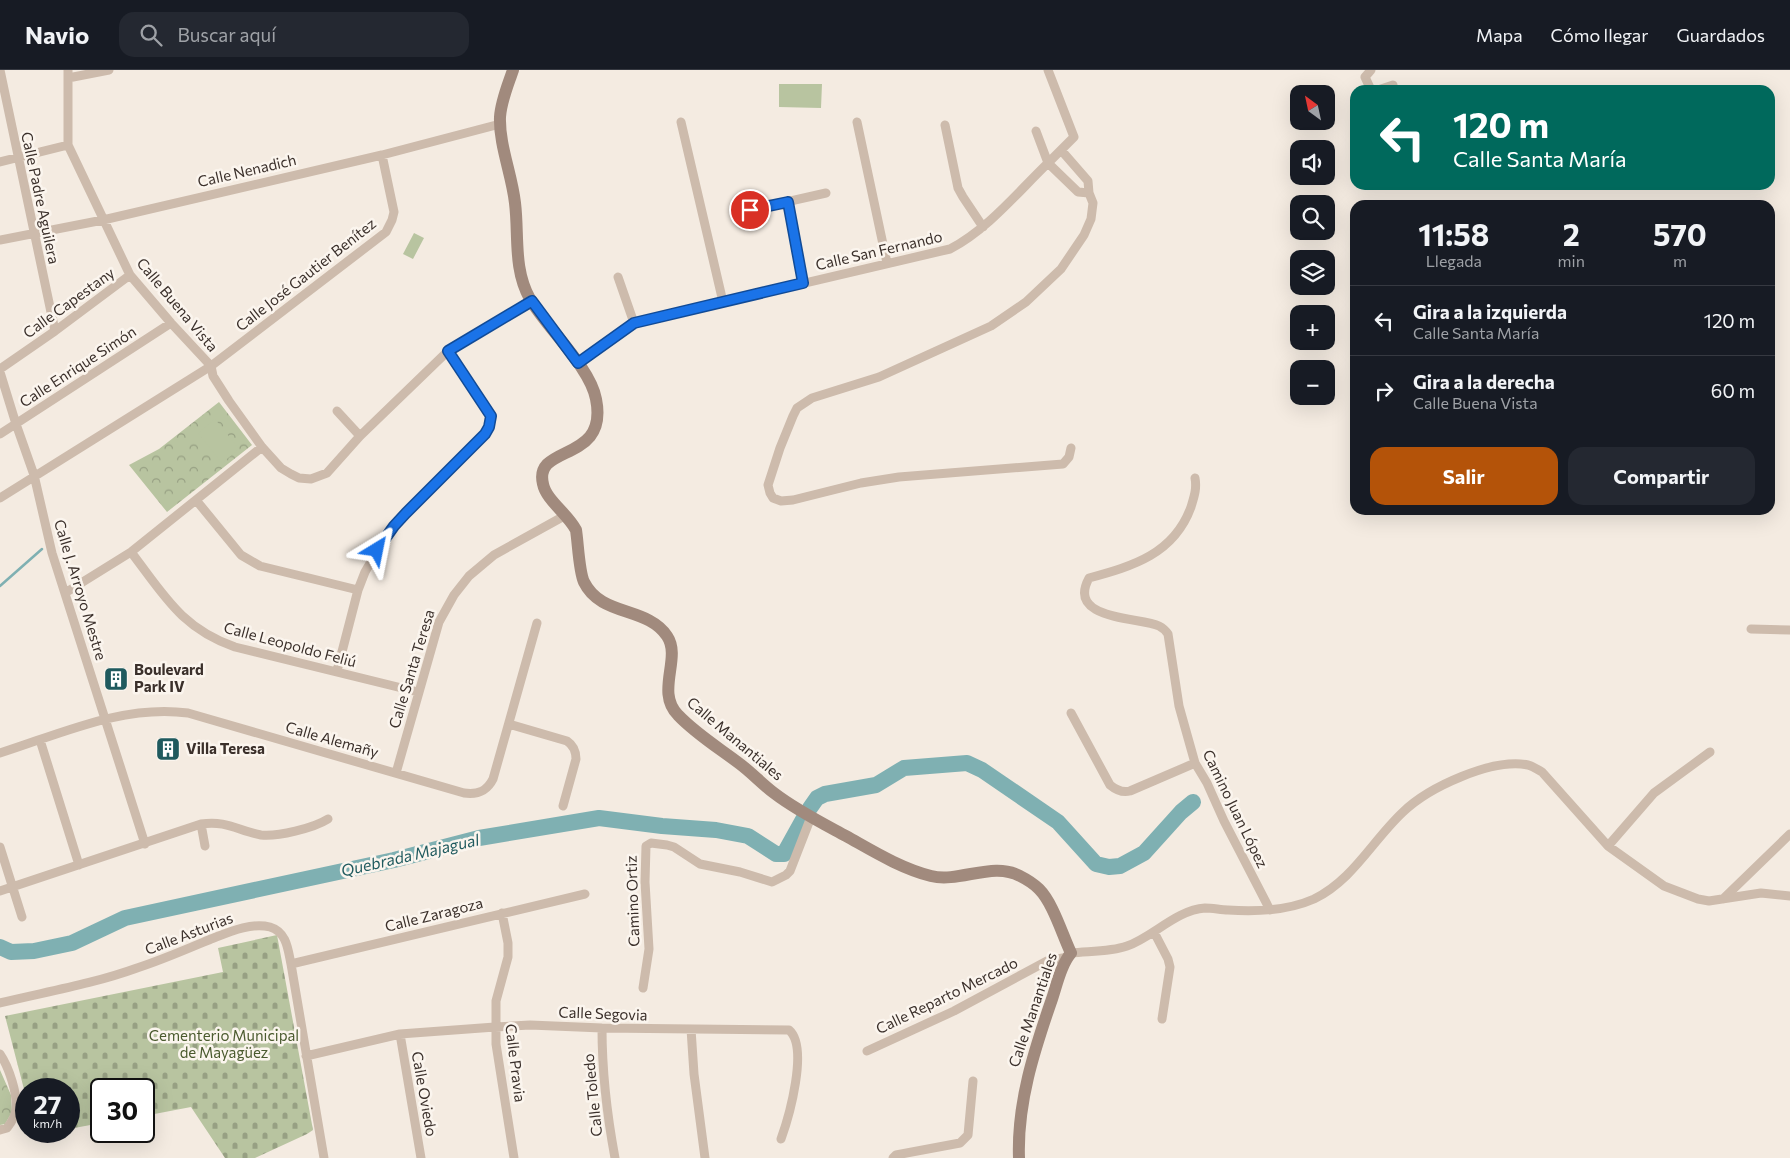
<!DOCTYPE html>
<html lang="es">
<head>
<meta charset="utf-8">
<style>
	:root { --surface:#171b24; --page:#242831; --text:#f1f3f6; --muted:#9ea1a6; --line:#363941; --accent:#b45309 }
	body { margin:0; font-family:Commissioner,sans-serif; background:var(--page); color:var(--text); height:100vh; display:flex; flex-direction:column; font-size:19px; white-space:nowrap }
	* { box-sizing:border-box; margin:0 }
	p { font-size:16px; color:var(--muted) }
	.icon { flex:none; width:28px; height:28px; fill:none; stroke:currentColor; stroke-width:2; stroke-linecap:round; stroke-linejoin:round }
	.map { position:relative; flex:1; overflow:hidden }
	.drawer { position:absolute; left:1350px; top:130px; width:425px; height:315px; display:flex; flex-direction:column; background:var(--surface); border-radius:15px; box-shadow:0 5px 20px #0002 }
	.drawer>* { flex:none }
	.banner { position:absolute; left:1350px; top:15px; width:425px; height:105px; border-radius:15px; box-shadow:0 5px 20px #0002; background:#00695c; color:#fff; overflow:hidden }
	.needle { width:32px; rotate:327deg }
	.tools { position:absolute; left:1290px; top:15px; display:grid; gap:10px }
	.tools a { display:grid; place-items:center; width:45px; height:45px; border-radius:10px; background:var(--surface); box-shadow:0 5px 20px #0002; font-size:25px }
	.speed { position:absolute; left:15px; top:1008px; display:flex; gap:10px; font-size:25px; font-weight:700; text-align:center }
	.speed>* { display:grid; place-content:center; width:65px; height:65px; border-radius:50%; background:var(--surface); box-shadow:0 5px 20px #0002; line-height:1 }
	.speed small { font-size:12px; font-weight:400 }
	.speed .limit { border:2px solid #111; border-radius:8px; background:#fff; color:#111 }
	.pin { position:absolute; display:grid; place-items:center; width:42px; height:42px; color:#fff; margin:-21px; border:2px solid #fff; border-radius:50%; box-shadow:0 1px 5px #0007 }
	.me { position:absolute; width:55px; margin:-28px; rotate:35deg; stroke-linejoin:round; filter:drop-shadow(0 0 4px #0008) }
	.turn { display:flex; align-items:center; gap:18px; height:105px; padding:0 20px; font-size:22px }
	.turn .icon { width:65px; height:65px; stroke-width:2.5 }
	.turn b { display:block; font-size:35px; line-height:42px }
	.eta { display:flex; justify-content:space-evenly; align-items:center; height:85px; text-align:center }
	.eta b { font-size:30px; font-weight:700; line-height:35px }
	.primary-button { display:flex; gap:10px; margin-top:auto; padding:10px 20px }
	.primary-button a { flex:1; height:58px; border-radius:15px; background:var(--accent); color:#fff; font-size:20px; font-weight:700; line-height:58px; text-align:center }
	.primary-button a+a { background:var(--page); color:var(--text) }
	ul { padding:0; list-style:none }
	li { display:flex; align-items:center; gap:15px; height:70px; padding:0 20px; border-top:1px solid var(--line) }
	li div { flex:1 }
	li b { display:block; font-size:19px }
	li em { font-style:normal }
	header { display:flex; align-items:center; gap:30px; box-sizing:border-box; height:70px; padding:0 25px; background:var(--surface); border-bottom:1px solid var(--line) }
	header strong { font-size:24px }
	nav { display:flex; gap:28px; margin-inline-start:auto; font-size:18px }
	.search { width:350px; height:45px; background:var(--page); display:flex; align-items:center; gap:12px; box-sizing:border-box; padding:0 18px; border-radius:15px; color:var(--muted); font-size:19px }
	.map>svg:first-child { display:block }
	.cemetery { fill:url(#cemetery-stones) }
	.park { fill:url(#park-crowns) }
	.pitch { fill:#b8c4a0 }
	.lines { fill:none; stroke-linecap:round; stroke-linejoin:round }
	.stream { stroke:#7fb0b2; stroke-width:2.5 }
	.river { stroke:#7fb0b2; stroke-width:16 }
	.street { stroke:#cdbbac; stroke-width:9 }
	.secondary { stroke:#a18a7d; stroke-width:12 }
	.route-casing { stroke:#114b97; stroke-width:12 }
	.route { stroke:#1a73e8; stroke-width:9 }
	.labels { text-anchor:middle; stroke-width:5; stroke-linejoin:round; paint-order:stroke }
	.street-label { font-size:15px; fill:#3b302b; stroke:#fbf5ee }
	.poi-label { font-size:15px; font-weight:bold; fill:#3b302b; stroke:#fbf5ee; text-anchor:start }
	.park-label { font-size:15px; fill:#4a5a2e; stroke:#fbf5ee }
	.water-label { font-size:16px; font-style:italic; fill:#1f5a5e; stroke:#fbf5ee }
</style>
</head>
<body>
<header>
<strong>Navio</strong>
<div class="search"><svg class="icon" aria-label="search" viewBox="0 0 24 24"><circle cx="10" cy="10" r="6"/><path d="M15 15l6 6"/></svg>Buscar aquí</div>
<nav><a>Mapa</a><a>Cómo llegar</a><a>Guardados</a></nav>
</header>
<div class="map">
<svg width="1790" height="1088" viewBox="0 0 1790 1088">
	<defs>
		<pattern id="cemetery-stones" width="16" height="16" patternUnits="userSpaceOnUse" patternTransform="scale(1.25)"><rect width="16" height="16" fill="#b8c4a0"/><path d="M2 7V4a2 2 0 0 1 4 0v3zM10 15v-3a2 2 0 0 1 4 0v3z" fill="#97a083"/></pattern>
		<pattern id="park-crowns" width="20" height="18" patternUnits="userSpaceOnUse" patternTransform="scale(1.25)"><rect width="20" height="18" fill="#b8c4a0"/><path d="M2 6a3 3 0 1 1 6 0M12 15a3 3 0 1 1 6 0" fill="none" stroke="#97a083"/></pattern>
	</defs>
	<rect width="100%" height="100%" fill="#f4ebe1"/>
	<path class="cemetery" d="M277,865L313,1060L307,1064L255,1088H225L191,1037L144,1046V1019H101V1053L69,1059V1019H26V1027L5,946L223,902L218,878Z"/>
	<path class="park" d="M219,332L252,375L167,442L129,395L159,379Z
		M0,1000L11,1025L12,1042L5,1054L0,1055Z"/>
	<path class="pitch" d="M779,14H822L821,38L779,37Z
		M414,163L424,168L413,189L403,184Z
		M215,349L239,379L222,393L198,363Z"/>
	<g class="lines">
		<path class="stream" d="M0,516L42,479"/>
		<path class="river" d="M810,738L817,728L825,724L876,715L904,698L967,693L982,700L1058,752L1096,794L1109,797L1120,796L1144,783L1181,742L1193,732
			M0,877L11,882L34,881L72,873L125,848L394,790L479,768L599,748L662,756L716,760L748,766L776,784H784L804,748"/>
		<path class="street" d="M0,0L55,261
			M68,0V75L130,205L171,253L211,296L213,306L229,331L262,377L281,398L291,404L299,408L311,409L327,403L360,366L448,281L532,231
			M1048,0L1074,67L1048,93L1078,122L1089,123
			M1371,0L1365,7L1371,20
			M68,8L109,0
			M1378,20L1393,15
			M681,52L723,232
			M857,52L887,193
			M945,55L958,118L963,127L983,157
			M1061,80L1088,111L1089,123L1093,133L1091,149L1084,165L1061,199L1026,232L991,256L879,307L812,328L797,338L793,346L780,378L768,415L770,423L773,428L781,431L793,430L861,413L899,407L1063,394L1069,387L1071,378
			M0,92L68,75
			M788,132L803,213
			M750,140L826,123
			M0,170L103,150L382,85L500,54
			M618,207L634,253
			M578,293L634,253L950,179C988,159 1017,123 1048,93L1036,61
			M0,299L55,261L130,205
			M0,302L16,354L34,405L52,483L145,774
			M337,341L360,366
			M0,364L171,253
			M1195,408C1197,419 1194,427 1191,437C1174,484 1133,496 1089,508C1066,551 1140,547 1159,556C1163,558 1166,561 1168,564L1179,636L1195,693L1207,713L1224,751L1270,840
			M0,428L211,296L386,162L392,150L394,142L382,85
			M196,430L241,485L260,496L358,520
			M131,482C164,525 181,558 235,577L418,622
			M65,523L131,482L262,377
			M1751,559L1790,560
			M337,601L358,520L365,502L383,471L406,443L485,364L489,357L491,345L448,281
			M1071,643L1110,715C1116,720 1122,723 1130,721L1195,693
			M509,654L567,671C573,675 576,681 576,689L563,736
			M40,670L79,795
			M0,683C60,664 124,634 188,643L464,723C478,725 487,721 493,709L537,553
			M396,703L439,552L454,525L469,506L494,485L566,445
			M201,754L205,776
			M1608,776L1654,723L1710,682
			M0,777L22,847
			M0,821L201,754C227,750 238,761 261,765C277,767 314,758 328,749
			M1723,829L1790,764
			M502,843L508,873V887L496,931V974L514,1088
			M1154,862L1168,889L1170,897L1162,949
			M1071,883C1089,881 1110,882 1127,876C1153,867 1176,840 1205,838C1213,838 1221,840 1228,840C1257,842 1287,841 1314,829C1353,810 1372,771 1403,742C1429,717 1492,688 1528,695C1533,696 1538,700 1542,702L1608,776L1664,816L1698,829L1709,831L1761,823L1790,826
			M291,894L585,824
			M643,918L649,879L645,812L646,776L651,773L667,775L674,777L700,794L740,802L772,812L786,805L790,801L811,747
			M0,933C45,922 93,914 137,898C162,890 187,879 211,869C229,862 251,852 270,857C287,862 288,880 291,894L324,1088
			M602,958C602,1002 607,1045 615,1088
			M691,959L694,1004L705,1088
			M400,964L421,1088
			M867,981L954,941L1047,891L1068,887
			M0,984C9,997 18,1025 16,1040C15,1047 11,1053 7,1058L0,1060
			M306,986L400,964L495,957L530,955L602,958L789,960C809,977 789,1047 781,1069
			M893,1088L896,1085L960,1073L968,1065L973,1011"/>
		<path class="secondary" d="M513,0C508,15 501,31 500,47C499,75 512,105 515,133C519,165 513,199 530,229C547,258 590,297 596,329C609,394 533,373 543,414C546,430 568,444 576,460C578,472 579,502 584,512C601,547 647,536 667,566C682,588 655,622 678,645C696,664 719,678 740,694C752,703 762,714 774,723C796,740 822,753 846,766C873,781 900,798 931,806C960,813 993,791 1020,806C1026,809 1034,814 1039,819C1053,833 1062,864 1071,883C1061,895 1057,914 1052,929C1034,981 1017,1033 1019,1088"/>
	</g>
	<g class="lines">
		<defs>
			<path id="route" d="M377,480L394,456L406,443L485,364L489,357L491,346L448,281L532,231L578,293L634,253L803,213L788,132L750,140"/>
		</defs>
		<use href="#route" class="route-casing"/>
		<use href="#route" class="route"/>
	</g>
	<defs>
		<symbol id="building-square" viewBox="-11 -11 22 22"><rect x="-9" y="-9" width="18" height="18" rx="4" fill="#1f5a5e" stroke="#fbf5ee"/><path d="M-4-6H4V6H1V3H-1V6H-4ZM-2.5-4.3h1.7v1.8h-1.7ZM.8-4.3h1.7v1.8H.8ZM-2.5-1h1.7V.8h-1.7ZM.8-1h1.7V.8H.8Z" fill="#fff"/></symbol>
	</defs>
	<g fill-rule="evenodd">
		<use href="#building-square" x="102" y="595" width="28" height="28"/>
		<use href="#building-square" x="154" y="665" width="28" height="28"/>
	</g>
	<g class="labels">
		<g class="street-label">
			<text transform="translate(247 101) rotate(-13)" y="5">Calle Nenadich</text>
			<text transform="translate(40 128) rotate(78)" y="5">Calle Padre Aguilera</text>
			<text transform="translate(879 181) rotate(-13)" y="5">Calle San Fernando</text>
			<text transform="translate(306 205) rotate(-38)" y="5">Calle José Gautier Benítez</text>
			<text transform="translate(69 233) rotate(-36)" y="5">Calle Capestany</text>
			<text transform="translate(177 235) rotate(50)" y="5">Calle Buena Vista</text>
			<text transform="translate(78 297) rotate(-33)" y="5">Calle Enrique Simón</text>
			<text transform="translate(80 520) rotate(73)" y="5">Calle J. Arroyo Mestre</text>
			<text transform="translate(290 575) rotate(15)" y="5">Calle Leopoldo Feliú</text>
			<text transform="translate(412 599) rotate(-73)" y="5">Calle Santa Teresa</text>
			<text transform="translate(735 669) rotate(40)" y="5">Calle Manantiales</text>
			<text transform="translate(332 670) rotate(16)" y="5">Calle Alemañy</text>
			<text transform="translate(1235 739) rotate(64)" y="5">Camino Juan López</text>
			<text transform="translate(633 831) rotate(-92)" y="5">Camino Ortiz</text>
			<text transform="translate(434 845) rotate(-14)" y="5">Calle Zaragoza</text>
			<text transform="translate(189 864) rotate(-21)" y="5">Calle Asturias</text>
			<text transform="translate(947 926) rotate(-26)" y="5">Calle Reparto Mercado</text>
			<text transform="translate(1033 940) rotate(-71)" y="5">Calle Manantiales</text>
			<text transform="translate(603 944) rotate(2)" y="5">Calle Segovia</text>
			<text transform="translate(515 993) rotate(83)" y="5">Calle Pravia</text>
			<text transform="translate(424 1024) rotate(80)" y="5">Calle Oviedo</text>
			<text transform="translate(593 1025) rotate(-96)" y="5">Calle Toledo</text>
		</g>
		<g class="poi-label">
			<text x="134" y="605">Boulevard<tspan x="134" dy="17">Park IV</tspan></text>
			<text x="186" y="684">Villa Teresa</text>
		</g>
		<g class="park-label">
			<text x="224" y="971">Cementerio Municipal<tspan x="224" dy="17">de Mayagüez</tspan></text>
		</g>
		<g class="water-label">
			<text transform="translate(410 785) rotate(-13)" y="6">Quebrada Majagual</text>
		</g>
	</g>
</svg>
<div class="tools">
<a><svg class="needle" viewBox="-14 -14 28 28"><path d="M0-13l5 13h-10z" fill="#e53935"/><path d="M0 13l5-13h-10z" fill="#9ea1a6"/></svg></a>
<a><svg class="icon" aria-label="sound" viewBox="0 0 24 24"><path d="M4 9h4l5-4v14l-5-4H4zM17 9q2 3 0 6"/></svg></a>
<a><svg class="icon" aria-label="search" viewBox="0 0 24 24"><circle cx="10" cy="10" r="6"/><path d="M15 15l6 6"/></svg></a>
<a><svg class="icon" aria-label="layers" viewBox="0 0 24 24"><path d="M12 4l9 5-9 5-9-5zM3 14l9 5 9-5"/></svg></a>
<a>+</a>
<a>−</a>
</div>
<div class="speed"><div>27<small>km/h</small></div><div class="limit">30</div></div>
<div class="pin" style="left:750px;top:140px;background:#d93025"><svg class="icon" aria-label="arrive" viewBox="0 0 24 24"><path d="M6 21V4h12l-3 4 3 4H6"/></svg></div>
<svg class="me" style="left:377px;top:480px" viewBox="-20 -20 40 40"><path d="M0-17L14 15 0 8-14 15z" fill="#1a73e8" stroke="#fff" stroke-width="4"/></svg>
<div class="banner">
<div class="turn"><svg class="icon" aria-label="left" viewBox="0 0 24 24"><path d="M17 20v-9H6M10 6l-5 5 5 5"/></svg><div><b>120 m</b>Calle Santa María</div></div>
</div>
<section class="drawer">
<div class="eta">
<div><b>11:58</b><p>Llegada</p></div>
<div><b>2</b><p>min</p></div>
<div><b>570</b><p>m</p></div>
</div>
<ul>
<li><svg class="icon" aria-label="left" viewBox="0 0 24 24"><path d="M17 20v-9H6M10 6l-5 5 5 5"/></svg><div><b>Gira a la izquierda</b><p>Calle Santa María</p></div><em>120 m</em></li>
<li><svg class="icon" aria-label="right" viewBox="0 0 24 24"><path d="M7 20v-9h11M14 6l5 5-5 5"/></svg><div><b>Gira a la derecha</b><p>Calle Buena Vista</p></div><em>60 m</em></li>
</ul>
<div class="primary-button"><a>Salir</a><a>Compartir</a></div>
</section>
</div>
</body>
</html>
